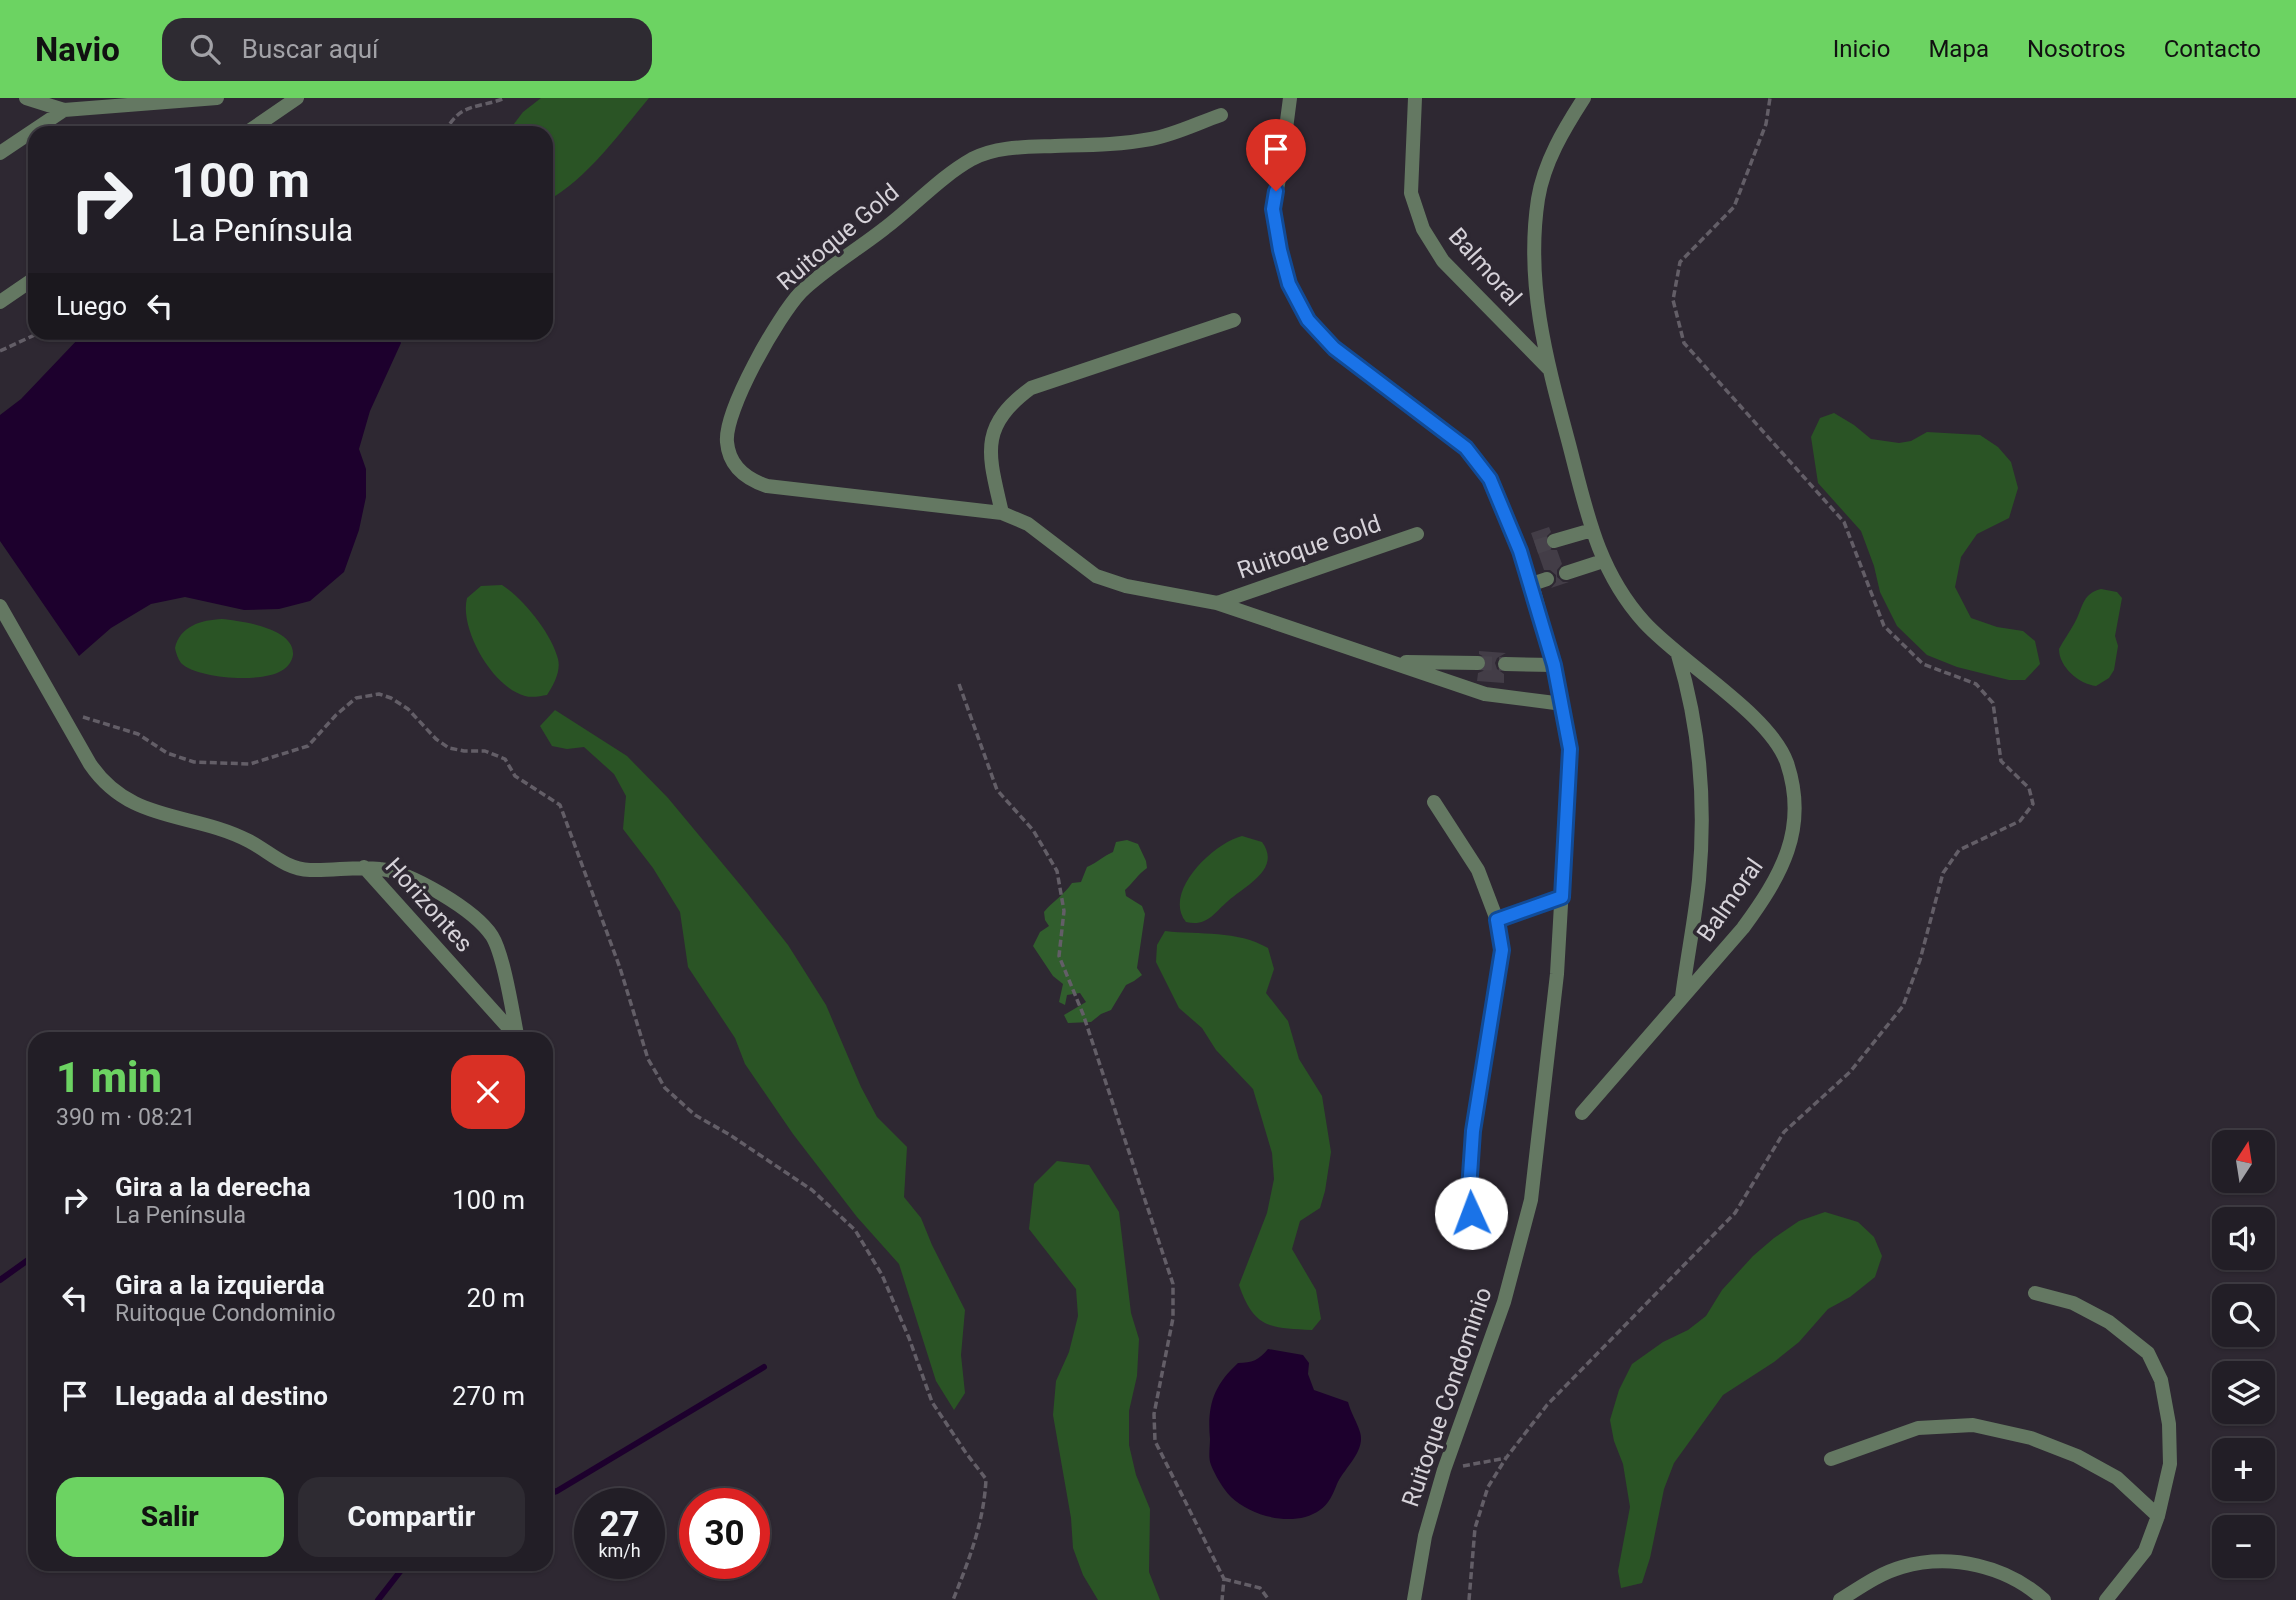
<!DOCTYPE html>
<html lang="es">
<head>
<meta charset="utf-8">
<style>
	:root { --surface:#221e26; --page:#2e2b32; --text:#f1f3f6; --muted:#a2a2a7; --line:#3f3c43; --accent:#6cd362 }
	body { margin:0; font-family:Roboto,sans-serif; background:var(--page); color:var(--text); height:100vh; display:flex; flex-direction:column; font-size:26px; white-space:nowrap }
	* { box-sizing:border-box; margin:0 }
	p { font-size:23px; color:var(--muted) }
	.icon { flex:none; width:38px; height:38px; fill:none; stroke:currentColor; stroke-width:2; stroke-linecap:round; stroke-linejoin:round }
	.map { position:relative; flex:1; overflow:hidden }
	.sheet { position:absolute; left:28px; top:934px; width:525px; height:539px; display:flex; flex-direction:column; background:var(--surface); border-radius:21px; box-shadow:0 2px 5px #0004,0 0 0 2px var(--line) }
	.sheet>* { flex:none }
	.guide { position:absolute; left:28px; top:28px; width:525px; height:214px; border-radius:21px; box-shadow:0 2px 5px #0004,0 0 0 2px var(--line); background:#221e26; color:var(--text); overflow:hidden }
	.needle { width:46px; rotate:12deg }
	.buttons { position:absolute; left:2212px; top:1032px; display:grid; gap:14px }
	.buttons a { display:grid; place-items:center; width:63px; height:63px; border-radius:14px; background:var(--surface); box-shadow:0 2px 5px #0004,0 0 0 2px var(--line); font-size:35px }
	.speed { position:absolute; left:574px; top:1390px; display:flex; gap:14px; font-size:35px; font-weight:700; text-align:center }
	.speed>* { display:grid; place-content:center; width:91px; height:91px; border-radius:50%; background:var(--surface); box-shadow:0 2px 5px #0004,0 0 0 2px var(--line); line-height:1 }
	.speed small { font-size:18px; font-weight:400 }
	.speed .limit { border:10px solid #d22; background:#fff; color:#111 }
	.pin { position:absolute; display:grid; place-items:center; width:60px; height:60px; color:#fff; margin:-72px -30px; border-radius:50% 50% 50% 0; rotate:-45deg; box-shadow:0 0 7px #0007 }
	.pin .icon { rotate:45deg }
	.me { position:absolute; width:77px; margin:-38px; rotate:358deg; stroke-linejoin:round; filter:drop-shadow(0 0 5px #0008) }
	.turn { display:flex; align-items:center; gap:24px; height:147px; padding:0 28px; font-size:32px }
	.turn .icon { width:91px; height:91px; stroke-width:2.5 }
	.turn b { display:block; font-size:49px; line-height:60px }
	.then { display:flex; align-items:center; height:66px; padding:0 28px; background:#0003; gap:14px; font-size:26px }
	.round { display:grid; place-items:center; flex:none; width:74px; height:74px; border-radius:21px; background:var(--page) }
	.head { display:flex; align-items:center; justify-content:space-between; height:119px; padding:0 28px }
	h1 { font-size:42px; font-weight:800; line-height:52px; color:var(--accent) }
	.primary-button { display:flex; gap:14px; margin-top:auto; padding:14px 28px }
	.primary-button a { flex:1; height:80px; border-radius:21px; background:var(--accent); color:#111; font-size:28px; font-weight:800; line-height:80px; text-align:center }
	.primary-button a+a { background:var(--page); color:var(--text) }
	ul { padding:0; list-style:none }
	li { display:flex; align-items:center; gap:21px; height:98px; padding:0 28px }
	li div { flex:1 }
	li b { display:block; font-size:26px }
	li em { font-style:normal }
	header { display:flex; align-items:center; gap:42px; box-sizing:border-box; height:98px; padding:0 35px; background:var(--accent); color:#111 }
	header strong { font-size:33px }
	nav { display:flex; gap:38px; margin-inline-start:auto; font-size:24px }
	.search { width:490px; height:63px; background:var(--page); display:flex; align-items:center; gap:18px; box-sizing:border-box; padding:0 24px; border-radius:21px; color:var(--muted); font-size:26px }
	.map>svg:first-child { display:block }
	.green { fill:#2a5425 }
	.forest { fill:#315e2d }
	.water { fill:#1d002d }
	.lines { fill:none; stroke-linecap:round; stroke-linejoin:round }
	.stream { stroke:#1d002d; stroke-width:6 }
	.building { fill:#433d47 }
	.minor-tunnel { stroke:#47424b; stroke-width:14; stroke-dasharray:14 7; stroke-linecap:butt }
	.path { stroke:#635e67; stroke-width:3.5; stroke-dasharray:7 3.5; stroke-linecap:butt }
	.minor { stroke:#647862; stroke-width:14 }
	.route-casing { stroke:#114b97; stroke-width:18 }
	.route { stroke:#1a73e8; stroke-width:12 }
	.labels { text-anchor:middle; stroke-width:7; stroke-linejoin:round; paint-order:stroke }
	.street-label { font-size:24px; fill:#d6d2d9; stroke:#2e2832 }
</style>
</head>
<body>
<header>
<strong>Navio</strong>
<div class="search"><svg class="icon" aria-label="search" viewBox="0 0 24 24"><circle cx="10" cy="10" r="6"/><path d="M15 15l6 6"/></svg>Buscar aquí</div>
<nav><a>Inicio</a><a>Mapa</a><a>Nosotros</a><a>Contacto</a></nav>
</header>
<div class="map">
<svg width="2296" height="1502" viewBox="0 0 2296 1502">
	<rect width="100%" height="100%" fill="#2e2832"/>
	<path class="green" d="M541,0H649C618,37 589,79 546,104V35H507L523,14Z
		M1834,315L1854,327L1871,341L1899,345L1911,343L1927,334L1980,337L1998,349L2011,364L2018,390L2009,420L1977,436L1961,459L1955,489L1971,520L1997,529L2023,533L2035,543L2040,566L2025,582H2009L1957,569L1927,557L1897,528L1880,494L1874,468L1861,433L1818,385L1811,339L1820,320Z
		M502,487C523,500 552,536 558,561C561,573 554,586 547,597C541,598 532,600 525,598C493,590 459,531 467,500L481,488Z
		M2101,491L2117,494L2122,500L2115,538L2118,548L2114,572L2109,580L2096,588C2079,586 2059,569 2059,551C2063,543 2069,535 2074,526C2083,511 2081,496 2101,491Z
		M222,521C241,523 295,530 293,557C292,564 287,570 281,573C261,585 197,581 181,565C178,561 176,555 175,550C180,528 201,522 222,521Z
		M555,612L627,658L668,700L747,795L788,847L826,907L861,989L877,1019L907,1049L904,1099L921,1120L932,1147L965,1212L961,1257L965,1295L954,1312L936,1283L899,1166L857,1119L793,1036L745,966L735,940L688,869L680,814L653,770L623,731L626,698L614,676L584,649L567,651L552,648L540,628Z
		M1242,738L1262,744C1282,771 1245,788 1228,803C1214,815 1207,829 1186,824C1162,795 1213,745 1242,738Z
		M1165,833C1200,837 1237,832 1268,850L1274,871L1266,895L1288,923L1299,961L1322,998L1331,1054L1325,1093L1320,1110L1300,1123L1292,1151L1316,1192L1321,1221L1312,1232C1269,1230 1254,1230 1239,1187L1267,1115L1274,1081L1272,1055L1253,991L1216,952L1202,930L1179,910L1156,864L1157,847Z
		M1057,1063L1089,1067L1119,1114L1131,1215L1139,1241L1137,1278L1129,1313V1347L1136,1377L1150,1411L1149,1474L1160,1502H1098L1083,1477L1073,1450L1071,1420L1053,1317L1056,1283L1069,1254L1078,1218L1076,1191L1029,1131L1034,1086Z
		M1825,1114L1858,1124L1874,1139L1882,1158L1875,1179L1850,1199L1828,1211L1799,1244L1774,1264L1723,1297L1674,1365L1664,1391L1650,1460L1642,1485L1621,1490L1618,1473L1630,1409L1623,1366L1614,1343L1610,1322L1619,1292L1632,1266L1663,1244L1688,1232L1706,1218L1722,1192L1753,1158L1774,1140L1799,1123Z"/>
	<path class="forest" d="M1127,742L1138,746L1146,763L1147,770C1138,776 1133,785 1125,792L1126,798L1142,808L1145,816L1137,870L1142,877L1134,883L1126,887L1111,912L1101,916L1091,924L1068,925L1064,917L1086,904L1080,895L1067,897L1065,907L1059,904L1063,886L1053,878L1033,848L1040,834L1049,828L1045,822L1044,814C1053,803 1064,797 1072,785L1081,784L1087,769C1097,765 1103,758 1113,754L1116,744Z"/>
	<path class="water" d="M99,235L396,236L401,245L370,313L359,351L366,371V399L359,432L344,474L310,503L279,511L244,512L185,499L151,506L111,530L79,558L0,443V317L21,301L80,239Z
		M1268,1251L1303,1257L1309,1265L1308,1276L1314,1292L1348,1304C1351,1315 1357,1324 1360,1334C1366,1353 1344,1370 1337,1386C1333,1396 1329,1406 1320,1412C1295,1430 1252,1419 1231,1399C1223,1391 1215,1377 1211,1367C1208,1360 1210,1349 1210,1341C1207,1308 1213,1288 1238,1265C1252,1265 1259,1262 1268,1251Z"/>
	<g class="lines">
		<path class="stream" d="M0,1182L35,1157
			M546,1396L557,1393L764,1269
			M378,1502L406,1466"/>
	</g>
	<path class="building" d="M1549,429L1551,434L1545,440V446L1551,452H1557L1562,466L1557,472V479L1563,484H1569L1551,490L1556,484V477L1550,472H1544L1531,435Z
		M1479,553L1506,555L1497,560L1495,565L1497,571L1504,576V585L1477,583L1478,575L1483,573L1488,566L1486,560L1479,556Z"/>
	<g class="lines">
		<path class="minor-tunnel" d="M1536,449L1554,443
			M1478,565L1505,566"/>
		<path class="path" d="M445,35C459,4 478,11 505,0
			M0,253L41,234
			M959,586L997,692L1033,732L1057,773L1064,813L1059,858L1083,916L1173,1186V1220L1154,1316L1155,1343L1224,1481L1222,1502
			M83,619L138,636L167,655L194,664L250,666L308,648L336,617L356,600L379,596L391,600L408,611L436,641L449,650L464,653H485L505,661L515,678L560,707L620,870L648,961L665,990L695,1017L730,1037L812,1092L855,1132L882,1177L909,1240L932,1304L966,1355L986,1381C984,1424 969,1462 953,1502
			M1463,1368L1506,1360
			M1224,1481L1260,1490L1269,1502
			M1469,1502L1475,1430L1488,1389L1506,1360L1547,1307L1735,1115L1784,1034L1850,974L1903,908L1920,862L1943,775L1959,752L2020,723L2033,706L2029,690L2001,663L1993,605L1976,586L1923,566L1884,528L1844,424L1684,245L1673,202L1680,164L1734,109L1766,26L1770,0"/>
		<path class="minor" d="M26,0L64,12L217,0
			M1290,0L1280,76L1273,111L1280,152L1289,186L1308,222L1334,250L1466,350L1490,381L1532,486L1554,567L1570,651L1557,876L1531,1102L1504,1204L1444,1372L1425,1438L1414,1502
			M1415,0L1411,95L1423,131L1443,163L1549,271
			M1221,17C1198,25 1174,37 1151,41C1119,47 1087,47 1055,48C1028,49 997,48 972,61C940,79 914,108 885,130C860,150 823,172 801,194C778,218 724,313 727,344C729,368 746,381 767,388L1002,415L1028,426L1096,478L1126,488L1217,505L1485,596L1563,606
			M246,35L297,0
			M0,55L64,12
			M0,204L35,180
			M1002,415C989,357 977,330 1031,290L1234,222
			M1554,443L1592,432
			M1566,475L1603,463
			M1532,486L1547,481
			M1217,505L1417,436
			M0,508L90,666C131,726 191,713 249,743C270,754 285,771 310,772C334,773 356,768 380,771C411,774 475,812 492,838C504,857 513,917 518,942
			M1678,557C1700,630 1706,706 1699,782C1695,821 1687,860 1682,899
			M1406,564L1478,565
			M1505,566L1554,567
			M1434,704L1478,772L1497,822L1502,852L1473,1033L1469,1092L1471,1115
			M364,769L515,937
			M1497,822L1562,799
			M1582,1015L1743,830C1781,778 1809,731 1787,665C1770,616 1681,565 1644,524C1597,472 1586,411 1569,346C1547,264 1525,186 1538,101C1544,64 1564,31 1584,0
			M2035,1195L2073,1205L2109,1224L2148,1255L2161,1282L2169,1326L2170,1366L2158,1418L2145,1453L2106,1502
			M1831,1361L1918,1330L1973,1327L2031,1340L2077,1358L2117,1380L2158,1418
			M1840,1502C1859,1490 1880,1475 1902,1469C1951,1455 2007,1468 2044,1502"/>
	</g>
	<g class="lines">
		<defs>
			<path id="route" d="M1276,93L1273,111L1280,152L1289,186L1308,222L1334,250L1466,350L1490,381L1520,453L1554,567L1570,651L1562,799L1497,822L1502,852L1473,1033L1469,1092L1471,1115"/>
		</defs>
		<use href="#route" class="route-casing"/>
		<use href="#route" class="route"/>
	</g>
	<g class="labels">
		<g class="street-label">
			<text transform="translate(838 139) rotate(-40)" y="8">Ruitoque Gold</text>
			<text transform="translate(1485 169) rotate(48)" y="8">Balmoral</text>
			<text transform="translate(1309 449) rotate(-19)" y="8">Ruitoque Gold</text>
			<text transform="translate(1730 802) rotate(-55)" y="8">Balmoral</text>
			<text transform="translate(429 807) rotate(48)" y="8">Horizontes</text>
			<text transform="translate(1447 1299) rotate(-71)" y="8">Ruitoque Condominio</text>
		</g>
	</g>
</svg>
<div class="buttons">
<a><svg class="needle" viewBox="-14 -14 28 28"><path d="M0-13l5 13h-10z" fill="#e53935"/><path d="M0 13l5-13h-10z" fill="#a2a2a7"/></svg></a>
<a><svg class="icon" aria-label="sound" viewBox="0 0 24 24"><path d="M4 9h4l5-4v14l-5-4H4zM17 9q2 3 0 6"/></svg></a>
<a><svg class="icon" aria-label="search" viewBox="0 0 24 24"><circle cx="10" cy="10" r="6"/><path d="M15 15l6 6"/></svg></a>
<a><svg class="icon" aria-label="layers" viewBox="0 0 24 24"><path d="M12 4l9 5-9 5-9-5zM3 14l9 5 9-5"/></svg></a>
<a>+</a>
<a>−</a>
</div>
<div class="speed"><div>27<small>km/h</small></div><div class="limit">30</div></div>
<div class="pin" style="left:1276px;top:93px;background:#d93025"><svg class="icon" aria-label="arrive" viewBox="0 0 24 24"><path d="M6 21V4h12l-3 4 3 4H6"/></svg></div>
<svg class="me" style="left:1471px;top:1115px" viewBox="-20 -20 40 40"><circle r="19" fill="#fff"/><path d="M0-13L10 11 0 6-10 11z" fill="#1a73e8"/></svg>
<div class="guide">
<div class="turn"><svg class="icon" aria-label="right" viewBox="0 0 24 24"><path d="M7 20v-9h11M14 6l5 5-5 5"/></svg><div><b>100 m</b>La Península</div></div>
<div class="then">Luego<svg class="icon" aria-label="left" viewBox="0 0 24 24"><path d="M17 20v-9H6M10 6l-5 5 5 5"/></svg></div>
</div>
<section class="sheet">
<div class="head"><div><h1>1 min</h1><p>390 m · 08:21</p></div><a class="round" style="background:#d93025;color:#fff"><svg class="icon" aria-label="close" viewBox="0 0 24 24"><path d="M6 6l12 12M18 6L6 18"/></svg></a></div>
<ul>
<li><svg class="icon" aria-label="right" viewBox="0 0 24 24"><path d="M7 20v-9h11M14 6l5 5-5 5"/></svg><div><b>Gira a la derecha</b><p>La Península</p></div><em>100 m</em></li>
<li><svg class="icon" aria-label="left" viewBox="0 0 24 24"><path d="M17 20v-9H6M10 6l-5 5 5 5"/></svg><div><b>Gira a la izquierda</b><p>Ruitoque Condominio</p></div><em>20 m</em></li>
<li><svg class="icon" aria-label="arrive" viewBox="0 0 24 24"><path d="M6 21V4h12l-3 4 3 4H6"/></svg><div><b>Llegada al destino</b></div><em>270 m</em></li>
</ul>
<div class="primary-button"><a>Salir</a><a>Compartir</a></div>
</section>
</div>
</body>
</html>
